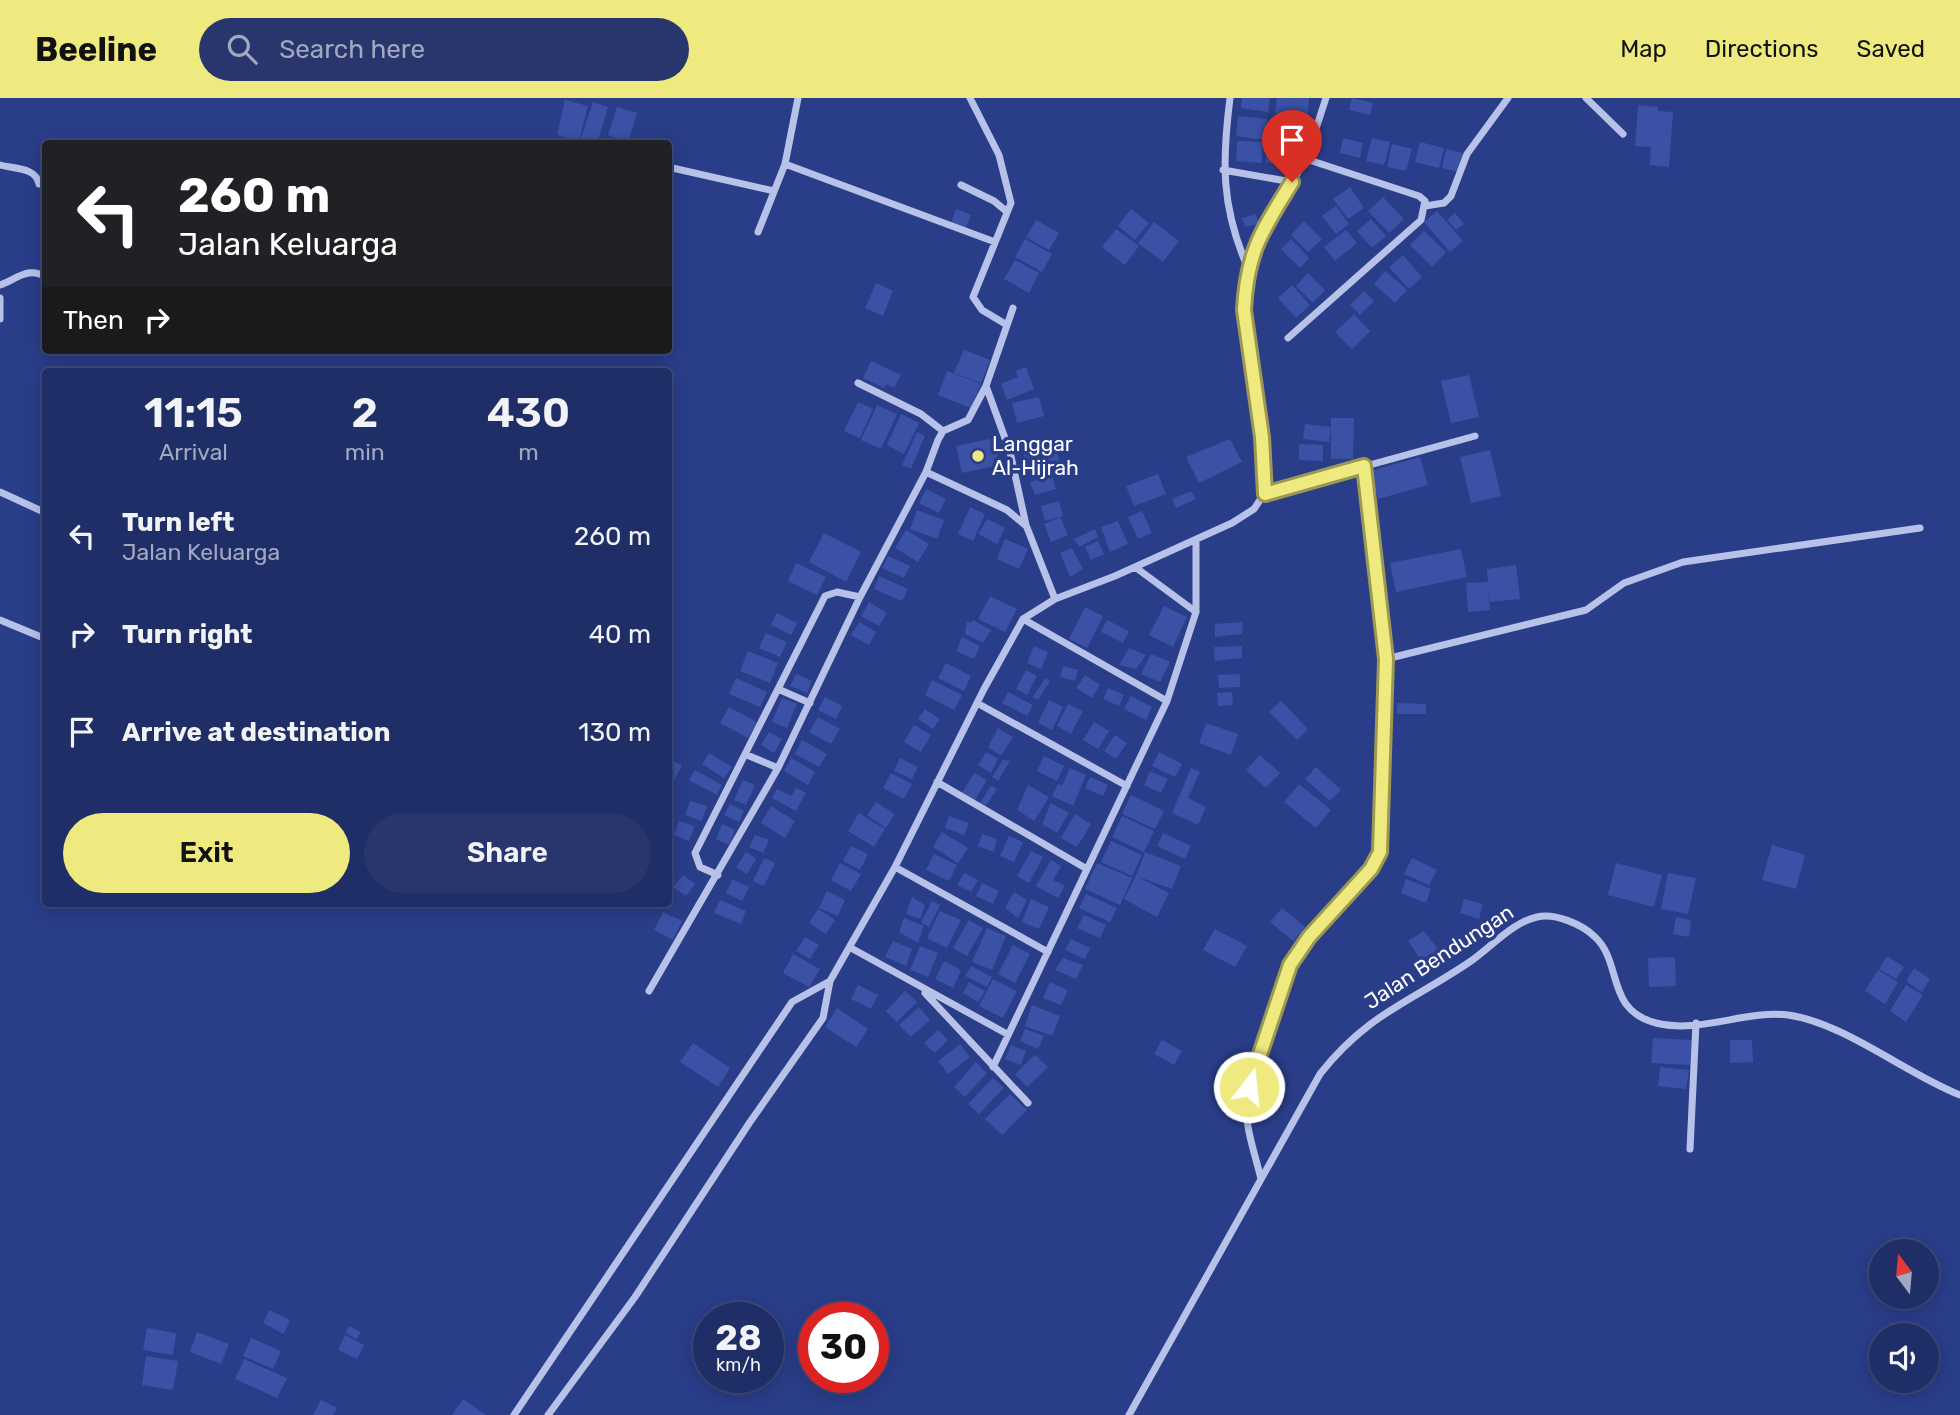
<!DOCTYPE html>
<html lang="en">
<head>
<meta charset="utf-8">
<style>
	:root { --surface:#202e67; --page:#28366d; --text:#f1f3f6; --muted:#a2a8c0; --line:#3d4a7b; --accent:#efea7f }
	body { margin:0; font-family:Rubik,sans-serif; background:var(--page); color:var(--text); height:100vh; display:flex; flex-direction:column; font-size:26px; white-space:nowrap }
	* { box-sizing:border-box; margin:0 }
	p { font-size:23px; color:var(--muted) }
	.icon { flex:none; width:38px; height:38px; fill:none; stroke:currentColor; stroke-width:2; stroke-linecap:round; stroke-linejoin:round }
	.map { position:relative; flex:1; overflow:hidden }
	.side { position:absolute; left:42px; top:270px; width:630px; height:539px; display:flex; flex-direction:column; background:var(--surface); border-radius:7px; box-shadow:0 4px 18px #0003,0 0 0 2px var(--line) }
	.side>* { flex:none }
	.top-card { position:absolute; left:42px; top:42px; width:630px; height:214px; border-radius:7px; box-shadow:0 4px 18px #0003,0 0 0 2px var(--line); background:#202124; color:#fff; overflow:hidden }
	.needle { width:46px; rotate:344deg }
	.controls { position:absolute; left:1869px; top:1141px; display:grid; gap:14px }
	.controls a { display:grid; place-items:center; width:70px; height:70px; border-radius:50%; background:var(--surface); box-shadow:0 4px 18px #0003,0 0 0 2px var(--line); font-size:35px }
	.speed { position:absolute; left:693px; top:1204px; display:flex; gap:14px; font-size:35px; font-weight:700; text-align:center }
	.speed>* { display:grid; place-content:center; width:91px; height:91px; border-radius:50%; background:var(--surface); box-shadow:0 4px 18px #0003,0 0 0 2px var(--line); line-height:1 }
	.speed small { font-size:18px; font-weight:400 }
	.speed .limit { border:10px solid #d22; background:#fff; color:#111 }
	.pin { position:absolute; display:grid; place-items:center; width:60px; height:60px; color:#fff; margin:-72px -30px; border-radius:50% 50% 50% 0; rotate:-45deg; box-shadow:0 0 7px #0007 }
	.pin .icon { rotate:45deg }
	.me { position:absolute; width:77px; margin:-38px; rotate:16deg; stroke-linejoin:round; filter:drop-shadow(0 0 5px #0008) }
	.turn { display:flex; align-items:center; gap:24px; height:147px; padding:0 21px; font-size:32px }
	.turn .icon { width:91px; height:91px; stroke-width:2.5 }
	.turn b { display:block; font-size:49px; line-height:60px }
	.then { display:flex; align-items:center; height:66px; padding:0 21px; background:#0003; gap:14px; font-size:26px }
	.eta { display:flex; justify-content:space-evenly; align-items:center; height:119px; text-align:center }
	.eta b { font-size:42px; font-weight:600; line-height:49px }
	.action { display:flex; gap:14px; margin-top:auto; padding:14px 21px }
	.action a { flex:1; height:80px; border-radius:42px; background:var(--accent); color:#111; font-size:28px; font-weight:600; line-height:80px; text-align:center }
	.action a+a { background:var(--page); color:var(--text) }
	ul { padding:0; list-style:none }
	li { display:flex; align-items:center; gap:21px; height:98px; padding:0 21px }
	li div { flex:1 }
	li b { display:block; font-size:26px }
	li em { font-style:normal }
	header { display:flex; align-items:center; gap:42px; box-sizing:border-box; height:98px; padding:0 35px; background:var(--accent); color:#111 }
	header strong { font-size:33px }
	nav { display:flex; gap:38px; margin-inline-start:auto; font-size:24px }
	.search { width:490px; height:63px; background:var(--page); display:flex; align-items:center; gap:18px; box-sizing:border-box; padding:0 24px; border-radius:38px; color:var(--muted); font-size:26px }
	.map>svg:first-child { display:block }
	.building { fill:#3b51a6 }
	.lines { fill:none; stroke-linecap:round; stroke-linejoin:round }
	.minor { stroke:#b8c2e9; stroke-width:7 }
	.route-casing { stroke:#9b9853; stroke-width:18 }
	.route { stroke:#efea7f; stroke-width:12 }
	.poi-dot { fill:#efea7f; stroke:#2a3d89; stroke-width:2.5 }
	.labels { text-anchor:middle; stroke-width:7; stroke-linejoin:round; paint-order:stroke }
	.poi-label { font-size:21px; fill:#fff; stroke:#2a3d89; text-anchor:start }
	.street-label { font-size:21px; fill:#fff; stroke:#2a3d89 }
</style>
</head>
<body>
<header>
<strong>Beeline</strong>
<div class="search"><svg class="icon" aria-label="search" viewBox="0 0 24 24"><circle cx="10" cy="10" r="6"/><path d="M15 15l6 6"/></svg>Search here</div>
<nav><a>Map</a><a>Directions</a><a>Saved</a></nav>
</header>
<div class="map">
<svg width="1960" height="1317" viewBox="0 0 1960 1317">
	<rect width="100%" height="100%" fill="#2a3d89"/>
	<path class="building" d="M1242,0H1270L1268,14L1241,10Z
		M1277,0H1309L1308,19L1275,16Z
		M1352,0L1373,5L1370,17L1349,12Z
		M565,2L588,8L579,43L557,37Z
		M593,4L608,9L597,46H588L580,43Z
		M1638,7L1658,9V13L1673,14L1669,69L1650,67L1651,49L1635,48Z
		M617,9L637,15L628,44L608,37Z
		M1238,18L1267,21L1265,42L1236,38Z
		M1272,22L1298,25L1296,45L1270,43Z
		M1343,40L1363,45L1360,60L1340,55Z
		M1372,40L1390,44L1384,67L1366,63Z
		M1237,43L1263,44L1262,65L1236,63Z
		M1267,44L1286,46L1284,66L1266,65Z
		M1420,44L1444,50L1439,70L1415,64Z
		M1392,46L1412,51L1406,73L1387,69Z
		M1446,51L1463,55L1459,74L1442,70Z
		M1350,89L1364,110L1348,121L1333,101Z
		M1383,99L1404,121L1389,135L1368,113Z
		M1336,108L1349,126L1336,136L1322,118Z
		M956,111L971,117L965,133L950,128Z
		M1131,111L1149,125L1135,142L1118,128Z
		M1437,113L1463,143L1450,154L1424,124Z
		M1455,115L1464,126L1456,132L1447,122Z
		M1256,116L1259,126L1245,129L1242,120Z
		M1371,121L1386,138L1372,150L1357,133Z
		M1036,122L1059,135L1049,152L1026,139Z
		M1304,123L1322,141L1308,154L1291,137Z
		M1154,124L1179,143L1163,164L1138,145Z
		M1116,131L1139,148L1125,167L1102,149Z
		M1346,132L1357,145L1335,163L1324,149Z
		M1424,133L1446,154L1432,169L1410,147Z
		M1025,141L1052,156L1042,174L1015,159Z
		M1291,141L1309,160L1300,170L1281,151Z
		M1403,157L1422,179L1409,191L1389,169Z
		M1015,162L1039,175L1029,195L1004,181Z
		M1385,173L1407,192L1395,205L1374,186Z
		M1308,175L1325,192L1313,205L1296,188Z
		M876,185L893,193L883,218L865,210Z
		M1292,187L1310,207L1296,220L1278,200Z
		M1364,193L1374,203L1360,217L1350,207Z
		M1354,216L1370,233L1352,251L1335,234Z
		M964,252L990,262L981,285L954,275Z
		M871,263L901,277L894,290L886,286L884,290L863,280Z
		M1026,269L1034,291L1007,302L1001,286L1018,279L1016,273Z
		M947,273L981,286L971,310L938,297Z
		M1469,277L1479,319L1451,325L1441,283Z
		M1039,299L1044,318L1017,325L1012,305Z
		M858,304L873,311L860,340L844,333Z
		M877,307L897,316L881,351L861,342Z
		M901,316L919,325L904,356L887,347Z
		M1331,320H1354L1353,361H1331Z
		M1305,326L1331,329L1329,344L1303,341Z
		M917,334L925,338L911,371L902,367Z
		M994,340L1000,367L962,375L956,348Z
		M1230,341L1242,364L1199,385L1186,359Z
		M1056,346L1060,370L1028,376L1023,353Z
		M1299,346L1323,347V363L1299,362Z
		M1490,352L1501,398L1471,405L1460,359Z
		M1420,359L1428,387L1378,401L1370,373Z
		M1158,376L1166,396L1134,408L1126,388Z
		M1052,378L1056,391L1035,397L1030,384Z
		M926,391L946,401L939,415L919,405Z
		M1191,393L1196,401L1176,410L1172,401Z
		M1059,403L1063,418L1045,423L1041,408Z
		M970,409L985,416L973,443L958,436Z
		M917,412L944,422L937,441L910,431Z
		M1142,413L1152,435L1138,441L1128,419Z
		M1060,419L1068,437L1051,444L1044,426Z
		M987,421L1005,430L997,446L978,436Z
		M1118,423L1128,446L1110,454L1101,429Z
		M1095,431L1098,439L1079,449L1074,441Z
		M906,432L929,446L918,464L895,450Z
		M824,435L861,454L846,484L809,464Z
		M1005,441L1028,451L1019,471L997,461Z
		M1098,443L1104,456L1091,462L1085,449Z
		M1072,450L1083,471L1070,479L1060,455Z
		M1461,451L1467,479L1396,494L1390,465Z
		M888,458L910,468L904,480L882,470Z
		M796,465L826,479L817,497L788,483Z
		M1516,467L1520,501L1490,504L1488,489L1490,512L1468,514L1466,485L1488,484L1487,471Z
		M879,478L908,491L902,503L874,491Z
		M990,498L1017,511L1005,534L978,521Z
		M869,504L887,515L879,528L861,518Z
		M1164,508L1187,519L1173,549L1149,537Z
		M1085,509L1103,518L1087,550L1069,541Z
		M777,515L797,525L791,537L771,527Z
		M973,522L991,532L983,545L965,536L967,523L971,525Z
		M1107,522L1129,533L1123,545L1101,534Z
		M859,524L876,534L869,547L851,537Z
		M1243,524L1242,536L1215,539V526Z
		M766,535L787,544L780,559L759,550Z
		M962,539L980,548L974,561L956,553Z
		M1034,548L1048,554L1041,571L1027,565Z
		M1242,548V560L1215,563L1214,549Z
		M1129,550L1146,557L1136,571L1119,567Z
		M748,553L778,565L770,585L740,573Z
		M1151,556L1170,564L1160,584L1141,576Z
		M946,565L971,578L964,593L938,580Z
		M1063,568L1078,572L1075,583L1060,579Z
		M1026,572L1037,578L1027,597L1016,591Z
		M796,576L812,583L807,595L790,588Z
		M1240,576V589L1219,590L1218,577Z
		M1085,577L1100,587L1092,600L1076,590Z
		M736,580L767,594L760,609L729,596Z
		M1045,580L1050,583L1038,602L1033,599Z
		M932,582L962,597L954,612L925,597Z
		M1108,590L1124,597L1119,608L1103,601Z
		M1008,594L1033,607L1027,618L1002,605Z
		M1232,594L1233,607L1218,608L1217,595Z
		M1131,598L1152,609L1146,622L1124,611Z
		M825,599L842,608L836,621L818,612Z
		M782,600L797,606L787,630L772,624Z
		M1049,602L1063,609L1052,632L1038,625Z
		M1281,603L1308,631L1297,642L1269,614Z
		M1397,605L1426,606V616H1397Z
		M1068,606L1083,613L1071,636L1057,628Z
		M729,609L757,624L748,640L720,625Z
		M925,611L940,621L933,631L918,621Z
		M818,619L840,631L831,646L809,634Z
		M1094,624L1109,633L1098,651L1083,642Z
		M1206,625L1238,636L1231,657L1199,645Z
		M914,627L931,637L921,654L904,644Z
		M998,630L1013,639L1001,658L988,649Z
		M769,634L782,641L774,655L761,647Z
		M1115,637L1127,645L1116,661L1104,653Z
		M802,642L827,656L819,669L795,656Z
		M986,654L998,661L991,675L978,667Z
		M1159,654L1182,666L1175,679L1152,668Z
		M709,655L732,669L724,680L702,666Z
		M1260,657L1280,675L1266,690L1246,672Z
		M1044,658L1064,668L1057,683L1037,673Z
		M791,660L815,674L808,687L784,673Z
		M900,660L918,669L912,681L894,673Z
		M668,661L682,667L668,695Z
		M1003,662L1010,663L998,683L992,679Z
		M1316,669L1341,692L1330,703L1305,681Z
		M1070,670L1086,677L1073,708L1052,698L1058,686L1062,688Z
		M1191,670L1200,674L1188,700L1206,709L1198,727L1172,715Z
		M695,672L722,687L717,697L689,682Z
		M1150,673L1168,681L1161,695L1144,687Z
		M891,675L912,686L904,701L883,690Z
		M974,675L987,682L975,702L962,695Z
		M1090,679L1108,687L1103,698L1085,690Z
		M743,682L755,687L746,707L734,702Z
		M1299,686L1331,712L1316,730L1284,704Z
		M1028,687L1049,699L1034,723L1017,712Z
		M991,688L997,691L986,708L980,705Z
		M796,690L806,695L796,713L772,700L777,691L791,698Z
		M1131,697L1164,713L1155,731L1122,716Z
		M690,703L707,708L702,723L685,717Z
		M876,704L895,716L886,730L867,717Z
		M1051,705L1069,715L1057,735L1042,726Z
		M730,706L744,713L739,724L724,717Z
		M771,708L795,723L785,740L761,725Z
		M859,715L885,731L874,749L848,733Z
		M1075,716L1091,726L1077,749L1061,740Z
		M949,718L969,725L964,737L945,730Z
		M1122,718L1154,733L1144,754L1112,739Z
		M679,723L695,728L689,743L674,737Z
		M722,726L735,732L729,747L716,741Z
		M942,734L968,750L958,765L933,749Z
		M1163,735L1191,748L1185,761L1157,748Z
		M982,736L997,741L994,754L978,748Z
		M755,737L769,742L763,755L749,749Z
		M1009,738L1023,744L1014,764L1000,758Z
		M1111,743L1142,757L1132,778L1101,764Z
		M1772,747L1805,757L1796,791L1762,782Z
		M851,748L868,756L860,772L843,763Z
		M1031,753L1043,759L1029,785L1017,778Z
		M746,754L756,761L747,776L736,769Z
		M1145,754L1181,768L1172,791L1136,778Z
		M934,756L957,767L949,783L926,772Z
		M764,760L775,765L764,788L753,783Z
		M1412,760L1437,772L1429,787L1404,776Z
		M1051,762L1061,768L1053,782L1065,788L1058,800L1036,788Z
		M840,765L861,776L851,793L831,782Z
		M1097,765L1132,780L1120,807L1085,791Z
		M1616,765L1662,777L1654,809L1608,797Z
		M964,775L978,782L971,794L957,787Z
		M1668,775L1696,780L1688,816L1661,811Z
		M683,777L695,786L686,798L673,789Z
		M1136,778L1169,795L1157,819L1124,801Z
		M732,781L749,789L742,803L726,795Z
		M1406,781L1431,791L1426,805L1401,795Z
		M982,785L999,793L993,806L976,798Z
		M827,793L845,802L838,818L819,810Z
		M1014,794L1027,802L1018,820L1005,810Z
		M1086,796L1117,810L1110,824L1079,810Z
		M912,799L925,807L920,821L906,816Z
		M1031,801L1049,809L1039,831L1022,824Z
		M1464,801L1483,806L1479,821L1460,815Z
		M720,802L746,813L741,826L714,815Z
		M932,803L940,807L929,829L921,825Z
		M1282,810L1305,829L1293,843L1270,824Z
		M818,811L835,822L826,836L809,825Z
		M940,813L961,822L947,850L927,840Z
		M663,814L682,823L673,842L654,832Z
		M1084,817L1106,827L1100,840L1077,830Z
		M1676,819L1691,822L1689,839L1673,836Z
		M904,820L924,828L918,845L899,834Z
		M969,822L983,830L967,858L953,850Z
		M987,830L1006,838L992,872L972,864Z
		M1215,831L1247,848L1235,869L1203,852Z
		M1424,833L1440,854L1422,864L1408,843Z
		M805,839L819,847L810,861L796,853Z
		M1071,841L1090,850L1085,861L1065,852Z
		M893,843L912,851L906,868L885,859Z
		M1013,847L1030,856L1015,885L998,876Z
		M920,848L938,855L928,879L910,872Z
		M793,856L820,871L809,889L783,875Z
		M1887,858L1904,869L1896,881L1879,871Z
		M1675,859L1676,888L1649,889L1648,860Z
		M1063,860L1083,867L1076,881L1055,872Z
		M944,863L961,872L953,890L935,881Z
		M971,868L992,879L987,889L965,878Z
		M1914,870L1930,881L1922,894L1906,883Z
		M1878,872L1898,884L1885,906L1865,893Z
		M993,881L1017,893L1003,920L979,908Z
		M969,884L985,893L978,904L963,895Z
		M1050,884L1068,892L1061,907L1043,900Z
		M858,887L878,897L871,911L851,901Z
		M1906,887L1923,897L1906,924L1890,913Z
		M905,893L917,904L897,924L886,913Z
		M1032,907L1060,918L1052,938L1025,928Z
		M919,909L930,922L911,939L899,927Z
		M837,910L868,931L856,949L825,929Z
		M1025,931L1044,938L1038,951L1020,943Z
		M938,932L948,942L935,955L924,945Z
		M1653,940L1692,942L1690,967L1651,965Z
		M1162,942L1182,953L1174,967L1154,956Z
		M1730,942H1752L1753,964L1730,965Z
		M693,945L730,970L718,989L680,964Z
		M960,946L970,959L948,976L938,963Z
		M1011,947L1026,953L1021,967L1005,961Z
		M1035,957L1048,969L1027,989L1015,976Z
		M976,964L987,975L965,999L954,989Z
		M1660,969L1689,972L1686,991L1658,988Z
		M993,980L1004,990L979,1016L968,1006Z
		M1010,996L1027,1012L1002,1037L985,1021Z
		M269,1212L290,1222L284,1236L263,1225Z
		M349,1228L361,1234L357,1241L345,1235Z
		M147,1230L176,1235L173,1257L143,1252Z
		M197,1234L229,1246L221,1266L190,1254Z
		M345,1237L364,1247L357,1261L338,1252Z
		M251,1240L281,1253L273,1271L243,1258Z
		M146,1258L178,1263L173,1292L142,1287Z
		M244,1261L287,1280L277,1300L235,1281Z
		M463,1301L486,1317H452Z
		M321,1302L337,1310L333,1317H313Z"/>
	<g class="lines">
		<path class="minor" d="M970,0L999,57L1011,105L973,199L982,212L1007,227
			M1230,0C1222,63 1221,108 1247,168
			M1586,0L1623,36
			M785,66L995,144
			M0,67C14,71 36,69 39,86
			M668,69L774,93
			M1223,72L1292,84
			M961,87L994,103L1006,113
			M1425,108L1444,105L1451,98L1467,56L1508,0
			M758,134L785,66L798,0
			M0,187C17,181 28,168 46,179
			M0,200V221
			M1013,210L986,288L1010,354L1026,427L1055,501
			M1288,240L1421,122L1425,103L1419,98L1306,61
			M858,285L921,316L943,333
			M926,374L1007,412L1025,427
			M0,394L46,415
			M1264,396L1475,338
			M1135,469L1196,514
			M1023,521L1167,603
			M0,522L46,541
			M1386,561L1586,512L1624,485L1683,464L1920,430
			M778,591L810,605
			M977,605L1127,688
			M747,657L778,670
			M937,684L1087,771
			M895,769L1048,854
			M718,777L700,769L695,755L825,498L837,494L860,499
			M851,850L1007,936
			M649,893L778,670L860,499L926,374L938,342L943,333L968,322L986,288
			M925,895L1028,1005
			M993,969L1167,603L1196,514V442
			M1690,1051L1696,925
			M1261,1081C1255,1056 1245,1029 1246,1003C1249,962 1284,872 1308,840C1331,810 1362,788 1380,754L1386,561L1365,368
			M514,1317L792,904L830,883
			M548,1317L635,1199L750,1024L823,920L830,883L895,769L984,591L1023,521L1055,501L1115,478L1232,425L1254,411L1264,396L1263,339L1244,212L1248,169L1257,143L1306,61L1326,0
			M1129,1317L1320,976C1368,915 1411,904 1471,863C1491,849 1513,824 1537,819C1555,815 1582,826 1595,839C1623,865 1605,912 1656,925C1699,936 1745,912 1788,917C1845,925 1906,976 1960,997"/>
	</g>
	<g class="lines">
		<defs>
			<path id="route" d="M1249,989L1290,867L1309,839L1371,771L1380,754L1386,561L1364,368L1265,396L1262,339L1244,212C1247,153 1262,133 1292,84"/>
		</defs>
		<use href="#route" class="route-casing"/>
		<use href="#route" class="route"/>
	</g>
	<circle class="poi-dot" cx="978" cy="358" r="7"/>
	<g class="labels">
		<g class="poi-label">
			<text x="992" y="353">Langgar<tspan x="992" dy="24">Al-Hijrah</tspan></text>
		</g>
		<g class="street-label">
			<text transform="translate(1439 859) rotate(-33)" y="7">Jalan Bendungan</text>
		</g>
	</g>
</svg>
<div class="controls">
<a><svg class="needle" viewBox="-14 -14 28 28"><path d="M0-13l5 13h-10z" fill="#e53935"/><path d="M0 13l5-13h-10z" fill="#a2a8c0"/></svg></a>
<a><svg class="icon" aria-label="sound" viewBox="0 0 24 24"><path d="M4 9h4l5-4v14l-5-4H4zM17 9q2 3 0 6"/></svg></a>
</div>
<div class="speed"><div>28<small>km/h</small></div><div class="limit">30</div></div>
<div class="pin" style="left:1292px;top:84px;background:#d93025"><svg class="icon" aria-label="arrive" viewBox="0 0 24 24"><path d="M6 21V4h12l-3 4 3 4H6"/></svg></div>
<svg class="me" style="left:1249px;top:989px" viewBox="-20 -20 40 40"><circle r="17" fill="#efea7f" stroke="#fff" stroke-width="3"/><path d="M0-11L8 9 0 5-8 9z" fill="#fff"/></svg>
<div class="top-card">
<div class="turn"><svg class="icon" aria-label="left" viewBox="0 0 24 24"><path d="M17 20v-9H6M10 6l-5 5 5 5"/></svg><div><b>260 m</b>Jalan Keluarga</div></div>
<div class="then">Then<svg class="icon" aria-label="right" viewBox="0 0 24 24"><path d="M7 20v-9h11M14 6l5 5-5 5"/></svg></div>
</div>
<section class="side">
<div class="eta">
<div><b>11:15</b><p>Arrival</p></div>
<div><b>2</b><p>min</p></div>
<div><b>430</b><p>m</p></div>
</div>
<ul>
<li><svg class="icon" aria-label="left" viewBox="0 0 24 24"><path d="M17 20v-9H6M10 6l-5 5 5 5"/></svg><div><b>Turn left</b><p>Jalan Keluarga</p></div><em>260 m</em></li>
<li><svg class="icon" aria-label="right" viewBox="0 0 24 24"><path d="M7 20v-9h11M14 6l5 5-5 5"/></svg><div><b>Turn right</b></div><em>40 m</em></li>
<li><svg class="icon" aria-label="arrive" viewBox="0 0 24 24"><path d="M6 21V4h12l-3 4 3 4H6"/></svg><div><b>Arrive at destination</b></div><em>130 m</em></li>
</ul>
<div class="action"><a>Exit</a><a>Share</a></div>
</section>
</div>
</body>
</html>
